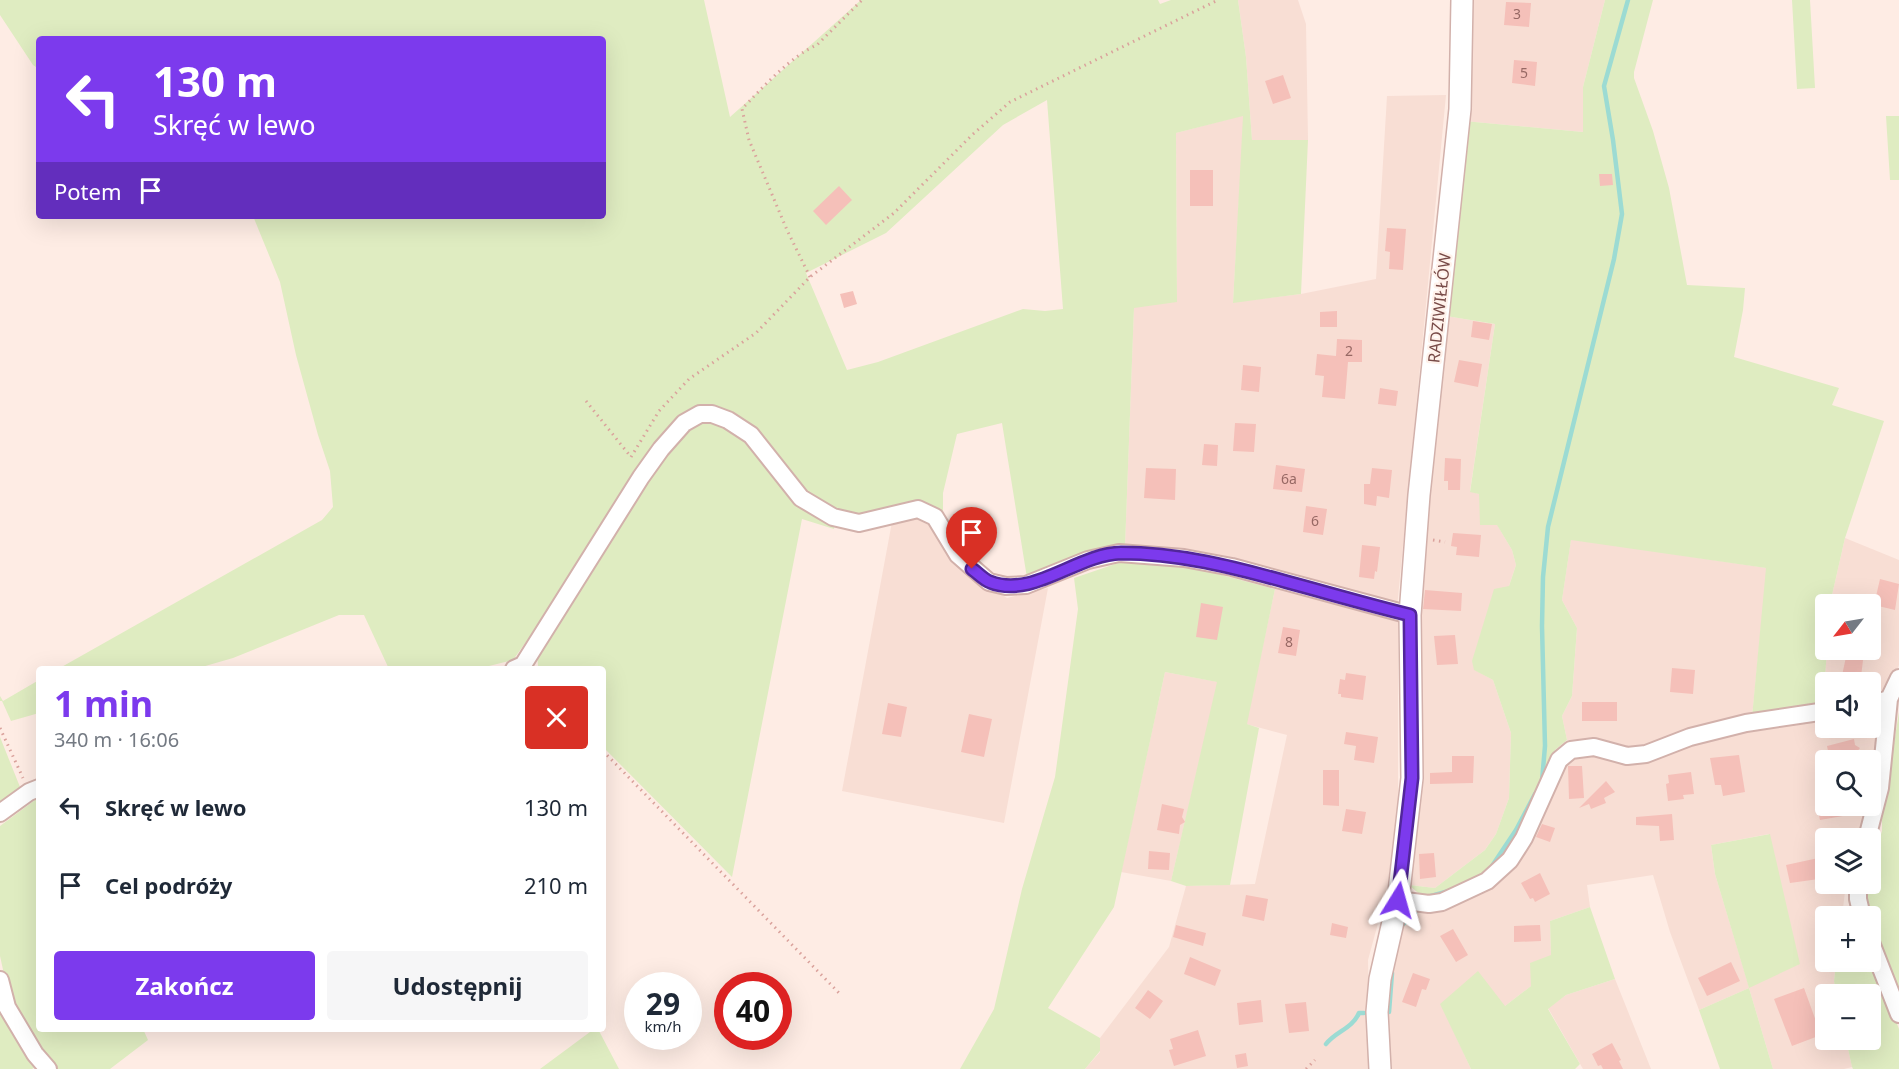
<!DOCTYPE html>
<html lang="pl">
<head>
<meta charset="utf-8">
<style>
	:root { --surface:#fff; --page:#f6f6f7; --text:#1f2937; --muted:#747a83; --accent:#7c3aed }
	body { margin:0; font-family:"Noto Sans",sans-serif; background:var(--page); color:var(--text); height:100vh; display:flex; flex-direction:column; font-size:22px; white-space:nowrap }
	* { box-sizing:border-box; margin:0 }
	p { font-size:20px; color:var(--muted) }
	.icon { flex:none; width:33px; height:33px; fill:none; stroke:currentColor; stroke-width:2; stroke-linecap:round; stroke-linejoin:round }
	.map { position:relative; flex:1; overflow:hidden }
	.sheet { position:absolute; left:36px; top:666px; width:570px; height:366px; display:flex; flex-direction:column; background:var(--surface); border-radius:6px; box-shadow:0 6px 24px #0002 }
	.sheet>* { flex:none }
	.banner { position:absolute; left:36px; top:36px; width:570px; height:183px; border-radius:6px; box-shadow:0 6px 24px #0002; background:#7c3aed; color:#fff; overflow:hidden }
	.needle { width:39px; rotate:239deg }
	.tools { position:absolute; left:1815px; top:594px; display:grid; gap:12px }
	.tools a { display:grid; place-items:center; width:66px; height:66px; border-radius:6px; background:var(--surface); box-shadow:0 6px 24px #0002; font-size:30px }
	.speed { position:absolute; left:624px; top:972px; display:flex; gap:12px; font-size:30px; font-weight:700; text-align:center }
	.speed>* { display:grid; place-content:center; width:78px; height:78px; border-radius:50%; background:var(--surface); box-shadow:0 6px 24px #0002; line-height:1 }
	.speed small { font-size:15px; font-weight:400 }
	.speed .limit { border:9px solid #d22; background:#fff; color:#111 }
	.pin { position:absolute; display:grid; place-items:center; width:51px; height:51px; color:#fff; margin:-62px -26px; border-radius:50% 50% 50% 0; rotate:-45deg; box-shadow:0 0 6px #0007 }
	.pin .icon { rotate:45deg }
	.me { position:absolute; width:66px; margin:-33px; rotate:8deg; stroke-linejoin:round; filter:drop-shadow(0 0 4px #0008) }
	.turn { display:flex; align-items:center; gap:21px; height:126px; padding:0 18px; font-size:27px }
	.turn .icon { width:78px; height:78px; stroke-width:2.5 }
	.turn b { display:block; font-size:42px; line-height:51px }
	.then { display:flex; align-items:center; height:57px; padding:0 18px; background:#0003; gap:12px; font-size:22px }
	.round { display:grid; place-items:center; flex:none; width:63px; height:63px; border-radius:6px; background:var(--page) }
	.summary { display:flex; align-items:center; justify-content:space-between; height:102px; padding:0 18px }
	h1 { font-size:36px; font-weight:700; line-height:45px; color:var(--accent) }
	.primary-button { display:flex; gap:12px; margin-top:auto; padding:12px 18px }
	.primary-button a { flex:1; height:69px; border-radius:6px; background:var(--accent); color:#fff; font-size:24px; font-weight:700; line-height:69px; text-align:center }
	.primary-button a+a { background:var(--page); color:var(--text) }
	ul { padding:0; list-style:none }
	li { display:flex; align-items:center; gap:18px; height:78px; padding:0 18px }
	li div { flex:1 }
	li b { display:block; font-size:22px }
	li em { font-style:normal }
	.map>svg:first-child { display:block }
	.residential { fill:#f8ded4; fill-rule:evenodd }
	.green { fill:#dfecc1; fill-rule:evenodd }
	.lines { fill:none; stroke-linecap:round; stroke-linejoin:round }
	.stream { stroke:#9cdbd3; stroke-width:4.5 }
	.building { fill:#f5c0b9 }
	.minor-casing { stroke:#d2b1ab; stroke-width:20 }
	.tertiary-casing { stroke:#d2b1ab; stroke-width:24 }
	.path { stroke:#daa29c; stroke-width:3; stroke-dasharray:1.5 4.5; stroke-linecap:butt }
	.minor { stroke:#fff; stroke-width:16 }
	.tertiary { stroke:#fff; stroke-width:21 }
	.route-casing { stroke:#51269a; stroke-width:15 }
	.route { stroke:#7c3aed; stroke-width:10 }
	.labels { text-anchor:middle; stroke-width:4.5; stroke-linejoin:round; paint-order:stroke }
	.number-label { font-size:14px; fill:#976864 }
	.street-label { font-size:16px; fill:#784a47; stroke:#fff2eb }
</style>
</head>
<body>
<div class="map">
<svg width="1899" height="1069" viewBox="0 0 1899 1069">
	<rect width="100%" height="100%" fill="#feece4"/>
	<path class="residential" d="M1238,0H1298L1306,24L1308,140H1252L1246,57Z
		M1470,0H1605L1583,87V132L1464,121Z
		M1446,95L1397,608L1125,547L1134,307L1177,301L1176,133L1244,115L1233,302L1301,294L1376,279L1387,96Z
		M1446,316L1495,324L1470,491L1479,494L1512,550L1516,565L1509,586L1475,670L1493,680L1511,733L1509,798L1496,834L1485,850L1435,888L1409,885L1416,838L1422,723L1415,614Z
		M921,517L933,523L964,571L1007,598L1048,588L1004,823L842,791L892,522Z
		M1845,538L1899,560V665L1889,692L1871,700L1870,682H1826L1825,705H1823L1827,650H1870V604H1830Z
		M1571,539L1767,568L1752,717L1699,725L1645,748L1624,750L1587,739L1567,740L1562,716L1572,696L1577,628L1562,600Z
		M1275,589L1317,596L1398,621V802L1387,890L1368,960L1370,1069H1085L1100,1052V1038L1169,947L1186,886L1255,884L1287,735L1246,724Z
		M1165,672L1218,682L1171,881L1121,872Z
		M1877,713L1881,718L1871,780L1870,760H1826V806H1866L1860,838H1826V884H1848L1845,892L1842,916H1826V962H1836L1834,981L1836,994H1826V1040H1846L1852,1067L1844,1069H1773L1749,988L1699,1010L1670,932L1653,875L1587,885L1590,907L1550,921L1551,955L1531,986L1505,1006L1441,1004L1471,1069H1389L1387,1003L1406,908L1454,904L1559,770L1571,756L1589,753L1633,764L1697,741L1757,728L1825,720L1826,728H1870L1871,714ZM1769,834L1749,987L1715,874L1711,845Z
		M1615,979L1651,1069H1583L1548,1008L1566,995Z"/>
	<path class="green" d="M0,0H704L730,117L861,0H1158L1160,4L1171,0H1238L1246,57L1252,140H1308L1301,294L1233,303L1243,116L1176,133L1177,302L1134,308L1125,547L1027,578L1002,423L957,434L943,493V518L916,507L858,520L805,495L756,432L697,410L674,421L625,488L610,525L513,660L477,669H389L364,615H339L233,658L195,669H58L322,520L333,507L330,471L318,435L296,355L280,282L253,216H603V39H39V69L33,65L0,15ZM1047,100L1063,309L1045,311L1023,309L878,362L847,370L806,273L886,233L1003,125Z
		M1605,0H1653L1634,72V78L1653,131L1669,188L1687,285L1745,288L1743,310L1734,357L1839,388L1832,405L1884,421L1845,538L1830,604H1826V650H1827L1823,705L1752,717L1766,568L1571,540L1562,600L1577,628L1572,696L1562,716L1567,740L1555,750L1546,780L1501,865L1449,894L1424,898L1409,885L1435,888L1485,850L1496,834L1509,798L1511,733L1493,680L1474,670L1472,661L1494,589L1509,586L1516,565L1512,550L1497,525H1480L1479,494L1470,492L1495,324L1446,316L1464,121L1583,132V87Z
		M1792,0H1810L1815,88L1797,89Z
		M1886,116H1899V180H1890Z
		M701,417L725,422L835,521L834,529L802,519L732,877L603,747V669H536L538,666L537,653L681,429Z
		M1121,562L1187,566L1275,589L1247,724L1259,728L1230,885L1186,886L1171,881L1217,682L1165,672L1114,907L1048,1008L1100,1038V1051L1085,1069H960L994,1009L1022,889L1055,777L1078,609L1074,578Z
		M39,680V713L11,721L2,701H0V696L3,701Z
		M1899,712V997L1871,923L1870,916H1869L1864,885L1865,884H1870L1871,866L1882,831V819Z
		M0,737L22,792L0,805Z
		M39,797V1029H143L148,1040L110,1069H56L36,1048L9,997L0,956V826Z
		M1770,834L1800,964L1749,988L1773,1069H1720L1699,1010L1749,988L1715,874L1711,845Z
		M1590,907L1615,979L1566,995L1548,1009L1580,1064L1575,1069H1471L1440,1004L1478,971L1505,1006L1531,986L1530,963L1551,955L1550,921Z
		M1871,956L1899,1029V1069H1853L1852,1067L1846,1040H1870V994H1836L1834,981L1836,962H1870Z
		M0,1003L37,1066L32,1069H0Z
		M594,1029H598L619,1069H540Z"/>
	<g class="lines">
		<path class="stream" d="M1542,781L1545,746L1542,626L1543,577L1548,527L1614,259L1622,214L1613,140L1604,86L1628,0
			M1490,869L1516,830L1535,794
			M1431,896L1449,891
			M1401,926L1415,913
			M1389,1012L1392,973
			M1326,1044C1336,1031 1352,1029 1359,1013H1364"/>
	</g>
	<path class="building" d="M1506,2L1531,3L1529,27L1504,25Z
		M1514,60L1537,62L1535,86L1512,83Z
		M1283,75L1291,98L1273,104L1265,81Z
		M1190,170H1213V206H1190Z
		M1599,174H1612L1613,185L1600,186Z
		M839,186L852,200L826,225L813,211Z
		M1387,228L1406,229L1403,270L1389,269L1390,252L1385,251Z
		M853,291L857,304L844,308L840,294Z
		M1337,311V327H1320V312Z
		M1473,321L1492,324L1489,340L1471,337Z
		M1337,339L1362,340V362H1348L1345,399L1322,397L1324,376L1315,375L1317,354L1336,356Z
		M1459,360L1482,364L1478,387L1454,382Z
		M1243,365L1261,367L1259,392L1241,390Z
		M1380,388L1398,391L1396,406L1378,404Z
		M1235,423L1256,424L1254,452L1233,451Z
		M1204,444L1218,445L1217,466L1202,465Z
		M1445,458L1461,459L1460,490H1448V481H1444Z
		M1276,465L1305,469L1302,492L1273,489Z
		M1146,468L1176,469L1175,500L1144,498Z
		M1372,468L1392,470L1389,498L1377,496L1376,506L1364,504V484H1370Z
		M1306,506L1327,509L1323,535L1303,532Z
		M1453,533L1481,535L1479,557L1456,555L1457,547L1451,546Z
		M1362,545L1380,547L1377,572L1375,571L1374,579L1359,577Z
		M1880,579L1899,584L1895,610L1874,605Z
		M1425,590L1462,593L1461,611L1423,609Z
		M1201,603L1223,607L1217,640L1196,637Z
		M1283,627L1300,630L1296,656L1278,653Z
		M1455,635L1458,664L1437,665L1434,636Z
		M1846,657L1863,660L1861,677L1855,676L1854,682L1841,680Z
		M1672,668L1695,670L1693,694L1670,692Z
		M1346,673L1366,676L1363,700L1341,697V694H1338L1340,679L1345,680Z
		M1582,702H1617V721H1582Z
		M888,703L907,707L901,737L882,734Z
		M969,714L992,719L984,757L961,752Z
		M1346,732L1378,737L1374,763L1354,760L1356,746L1344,744Z
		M1854,739L1855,745L1860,748L1856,753L1857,759L1830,760L1827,746Z
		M1739,755L1745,792L1723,796L1721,785H1715L1710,758Z
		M1452,756H1474L1473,783L1430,784V773L1452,772Z
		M1568,766H1582L1584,798L1569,799Z
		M1323,770H1339V806L1323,805Z
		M1691,772L1694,794L1683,795L1684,799L1668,801L1666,784L1669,783L1668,775Z
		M1606,781L1615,792L1604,798L1606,803L1591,809L1589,804L1579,808Z
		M1162,804L1184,809L1182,817L1185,822L1180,825L1179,834L1157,830Z
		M1817,806H1841L1843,816L1820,820Z
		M1346,809L1366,812L1362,834L1342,831Z
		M1672,814L1674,840L1660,841L1659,826L1636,825V817Z
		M1542,824L1555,828L1550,842L1536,837Z
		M1149,851L1170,853L1169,870L1148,869Z
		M1434,853L1436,877L1420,879L1419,854Z
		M1823,857L1826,878L1790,883L1786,865Z
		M1540,873L1550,894L1535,902L1533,898L1530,899L1521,883Z
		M1246,895L1268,899L1264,921L1242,916Z
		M1332,923L1348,927L1346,938L1330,935Z
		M1176,925L1206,933L1203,946L1173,937Z
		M1540,925L1541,941L1514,942V926Z
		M1453,929L1468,955L1456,962L1440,936Z
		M1190,957L1221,970L1215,986L1184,974Z
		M1731,962L1740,981L1707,996L1698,978Z
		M1413,973L1430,979L1426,990L1422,989L1416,1007L1402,1002Z
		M1804,988L1821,1035L1792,1046L1774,999Z
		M1148,990L1163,1001L1150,1019L1135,1008Z
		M1261,1000L1263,1022L1239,1025L1237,1003Z
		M1306,1002L1309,1031L1289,1033L1285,1004Z
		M1198,1030L1206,1056L1174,1066L1169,1050L1173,1049L1170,1039Z
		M1612,1043L1621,1060L1619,1061L1623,1069H1603L1601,1065L1598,1066L1592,1054Z
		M1246,1053L1248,1066L1237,1068L1235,1055Z"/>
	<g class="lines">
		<defs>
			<path id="minor" d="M514,669L523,665L641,477L661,449L684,423L700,414H712L728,420L751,435L801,498L833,517L859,523L918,509L935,517L958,555L989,582L1006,586L1026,585L1088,560L1119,553L1184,558L1232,567L1410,615
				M1870,705L1889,699
				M0,813L29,792L39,788
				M1867,838L1880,788L1889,699L1899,678
				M1858,884V899L1862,916
				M1398,900L1429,904L1442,902L1487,881L1510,860L1524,838L1559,760L1571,750L1594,747L1627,756L1646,754L1690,737L1746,723L1826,711
				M1870,940L1899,1014
				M0,980L7,1007L35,1054L48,1069"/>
			<path id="tertiary" d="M1380,1069L1377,1012L1380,979L1398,900L1412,778L1410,615L1419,495L1460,109L1462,0"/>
		</defs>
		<use href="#minor" class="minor-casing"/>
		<use href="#tertiary" class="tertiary-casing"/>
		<path class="path" d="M810,277L787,230L749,140L742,109C761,89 792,55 817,45L862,0
			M586,401L631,457
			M631,457L659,411L689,379L756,333L810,277L894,213L972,135L1010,102L1218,0
			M1433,540L1445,542
			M0,728L23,778
			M603,751L841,995
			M1306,1069L1315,1060"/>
		<use href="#minor" class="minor"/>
		<use href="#tertiary" class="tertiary"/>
	</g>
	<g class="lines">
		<defs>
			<path id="route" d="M972,569C978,573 984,580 990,582C1033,599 1077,554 1121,553C1178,553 1233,567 1287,582C1328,593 1369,605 1410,615L1412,778L1398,900"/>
		</defs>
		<use href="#route" class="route-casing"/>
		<use href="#route" class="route"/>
	</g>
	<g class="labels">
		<g class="number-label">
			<text x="1517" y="19">3</text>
			<text x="1524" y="78">5</text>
			<text x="1349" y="356">2</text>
			<text x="1289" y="484">6a</text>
			<text x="1315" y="526">6</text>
			<text x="1289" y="647">8</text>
		</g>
		<g class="street-label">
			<text transform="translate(1439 308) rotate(-84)" y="6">RADZIWIŁŁÓW</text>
		</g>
	</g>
</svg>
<div class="tools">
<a><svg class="needle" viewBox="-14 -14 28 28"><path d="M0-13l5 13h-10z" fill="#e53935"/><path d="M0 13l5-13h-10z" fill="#747a83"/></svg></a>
<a><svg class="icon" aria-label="sound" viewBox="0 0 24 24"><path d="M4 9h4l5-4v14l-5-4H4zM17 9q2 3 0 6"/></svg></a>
<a><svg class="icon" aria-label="search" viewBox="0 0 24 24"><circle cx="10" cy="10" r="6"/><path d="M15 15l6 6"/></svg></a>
<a><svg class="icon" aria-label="layers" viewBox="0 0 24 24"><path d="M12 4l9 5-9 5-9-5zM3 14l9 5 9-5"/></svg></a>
<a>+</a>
<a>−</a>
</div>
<div class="speed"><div>29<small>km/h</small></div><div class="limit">40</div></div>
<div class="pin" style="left:972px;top:569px;background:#d93025"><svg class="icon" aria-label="arrive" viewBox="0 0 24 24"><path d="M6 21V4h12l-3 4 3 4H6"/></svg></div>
<svg class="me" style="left:1398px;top:900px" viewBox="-20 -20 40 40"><path d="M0-17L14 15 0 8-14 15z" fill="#7c3aed" stroke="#fff" stroke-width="4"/></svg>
<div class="banner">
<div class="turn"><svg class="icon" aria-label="left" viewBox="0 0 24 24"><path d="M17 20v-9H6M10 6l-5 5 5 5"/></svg><div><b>130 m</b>Skręć w lewo</div></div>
<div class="then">Potem<svg class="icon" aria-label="arrive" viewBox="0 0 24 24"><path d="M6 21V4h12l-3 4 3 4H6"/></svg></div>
</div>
<section class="sheet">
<div class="summary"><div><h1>1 min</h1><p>340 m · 16:06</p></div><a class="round" style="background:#d93025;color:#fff"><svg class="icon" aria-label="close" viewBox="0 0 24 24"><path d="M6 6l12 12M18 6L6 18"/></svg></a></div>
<ul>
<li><svg class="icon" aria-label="left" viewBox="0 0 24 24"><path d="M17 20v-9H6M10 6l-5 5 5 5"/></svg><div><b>Skręć w lewo</b></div><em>130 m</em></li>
<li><svg class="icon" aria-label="arrive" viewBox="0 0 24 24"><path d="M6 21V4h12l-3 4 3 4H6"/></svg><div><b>Cel podróży</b></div><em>210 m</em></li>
</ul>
<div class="primary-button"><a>Zakończ</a><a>Udostępnij</a></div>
</section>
</div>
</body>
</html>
